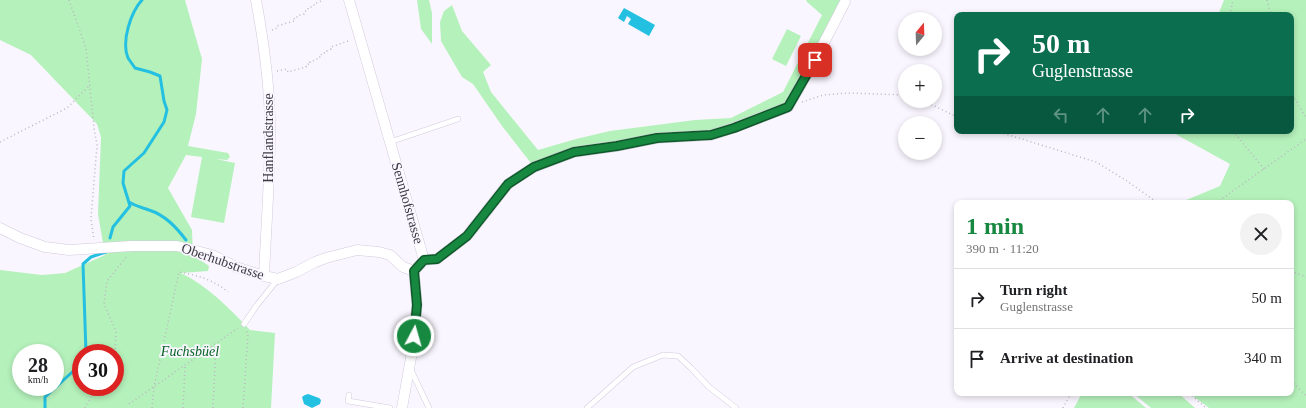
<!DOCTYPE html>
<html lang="en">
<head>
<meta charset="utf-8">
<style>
	:root { --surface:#fff; --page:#f2f2f2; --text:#202124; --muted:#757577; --line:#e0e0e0; --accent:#178840 }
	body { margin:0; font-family:Georgia,serif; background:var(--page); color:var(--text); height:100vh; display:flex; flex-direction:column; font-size:15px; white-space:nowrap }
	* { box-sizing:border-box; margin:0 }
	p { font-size:13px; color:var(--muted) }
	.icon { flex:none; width:22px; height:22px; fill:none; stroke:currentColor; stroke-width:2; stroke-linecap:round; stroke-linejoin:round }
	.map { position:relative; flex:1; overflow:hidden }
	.drawer { position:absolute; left:954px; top:200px; width:340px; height:196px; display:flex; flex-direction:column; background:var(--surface); border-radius:8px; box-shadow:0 2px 6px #0003 }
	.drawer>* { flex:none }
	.guide { position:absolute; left:954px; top:12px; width:340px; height:122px; border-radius:8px; box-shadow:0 2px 6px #0003; background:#0b6e4f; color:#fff; overflow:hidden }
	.needle { width:26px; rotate:19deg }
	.buttons { position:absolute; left:898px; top:12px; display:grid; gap:8px }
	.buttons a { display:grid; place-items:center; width:44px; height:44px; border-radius:50%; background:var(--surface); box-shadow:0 2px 6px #0003; font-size:20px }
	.speed { position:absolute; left:12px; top:344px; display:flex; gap:8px; font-size:20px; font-weight:700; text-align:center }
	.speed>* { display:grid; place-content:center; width:52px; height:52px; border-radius:50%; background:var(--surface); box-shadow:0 2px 6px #0003; line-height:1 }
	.speed small { font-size:10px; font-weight:400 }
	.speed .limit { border:6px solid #d22; background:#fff; color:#111 }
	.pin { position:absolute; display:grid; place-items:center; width:34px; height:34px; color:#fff; margin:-17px; border-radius:8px; box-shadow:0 2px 6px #0006 }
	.me { position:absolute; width:44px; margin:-22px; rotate:6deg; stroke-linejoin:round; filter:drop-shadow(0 0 3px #0008) }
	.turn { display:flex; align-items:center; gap:14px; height:84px; padding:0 12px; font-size:18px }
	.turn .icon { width:52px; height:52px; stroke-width:2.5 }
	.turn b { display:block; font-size:28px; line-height:34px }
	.lanes { display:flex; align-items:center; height:38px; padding:0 12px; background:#0003; justify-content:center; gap:20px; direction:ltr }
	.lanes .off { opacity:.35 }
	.round { display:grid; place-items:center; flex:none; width:42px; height:42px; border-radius:21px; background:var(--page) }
	.summary { display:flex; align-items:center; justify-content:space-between; height:68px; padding:0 12px }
	h1 { font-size:24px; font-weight:800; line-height:30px; color:var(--accent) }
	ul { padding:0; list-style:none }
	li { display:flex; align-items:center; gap:12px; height:60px; padding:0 12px; border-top:1px solid var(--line) }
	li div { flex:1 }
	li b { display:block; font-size:15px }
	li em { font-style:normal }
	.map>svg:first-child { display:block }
	.green { fill:#b5f1bb; fill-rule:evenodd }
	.water { fill:#23c0e1 }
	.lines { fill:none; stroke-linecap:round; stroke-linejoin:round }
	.stream { stroke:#23c0e1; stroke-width:3 }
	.service-casing { stroke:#d2cade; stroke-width:6 }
	.minor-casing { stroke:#d2cade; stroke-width:11 }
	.path { stroke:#bbb7c0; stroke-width:1.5; stroke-dasharray:1 3; stroke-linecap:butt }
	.service { stroke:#fff; stroke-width:5 }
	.minor { stroke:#fff; stroke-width:10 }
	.route-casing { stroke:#0f582a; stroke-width:10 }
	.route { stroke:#178840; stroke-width:7 }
	.labels { text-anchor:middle; stroke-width:3.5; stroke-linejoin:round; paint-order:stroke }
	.street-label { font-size:14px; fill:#3d3a42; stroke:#faf6ff }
	.park-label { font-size:14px; font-style:italic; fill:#056222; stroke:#faf6ff }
</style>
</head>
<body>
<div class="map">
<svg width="1306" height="408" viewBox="0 0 1306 408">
	<rect width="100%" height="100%" fill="#faf6ff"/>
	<path class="green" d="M0,0H185L202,59L196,114L188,146L228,153L230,157L227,160L216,159L235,163L224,223L191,217L202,157L186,155L168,188L192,230L193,255L209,266L208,271L181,273C208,286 230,309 250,330L275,333L271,408H0V270L42,275L65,273L105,255L98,214L101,137L97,124L31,55L0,40ZM21,353H55V387H21ZM81,353H115V387H81Z
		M417,0H429L432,13V44L421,29Z
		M806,0H846L788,107L733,128L574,152L534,167L502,126L473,84L462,77L441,41L440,22L444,11L452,5L462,31L491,65L483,72L491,92L538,150L576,139L610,131L695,120L731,118L783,92L822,15L807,2Z
		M1224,0H1306V408H1209L1189,393H1291V203H1179L1220,186L1230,164L1170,131H1291V15H1218Z
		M787,29L801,36L786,66L772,59Z
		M1082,393H1128L1146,408H1074Z
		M1133,393H1178L1195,408H1151Z"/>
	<path class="water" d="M624,8L655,25L649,36L628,24L631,19L627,16L624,22L618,18Z
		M308,394L319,398L321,400L320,404L312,408L304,404L302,397L305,395Z"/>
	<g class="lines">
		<path class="stream" d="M129,202C137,207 141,207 149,210C165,215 176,227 186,240
			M110,238L113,227L130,206L123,183L124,171L144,153L164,122L167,110L164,101L160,76L150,72L135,68C133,65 130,61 128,58C121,41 131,12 142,0
			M86,353L83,264L91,257L106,252
			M45,408V397L81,364"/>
		<defs>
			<path id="service" d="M390,142L458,119
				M244,324L257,305L278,279
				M411,370L429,408
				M349,395L348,401L390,408
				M587,408L633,367L663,355L678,356L691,368L709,387L736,408"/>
			<path id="minor" d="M256,0C264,43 270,86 270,130C270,179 266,228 264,276
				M349,0L424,260L414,271L417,305L412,352L402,408
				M0,228L20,238L45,247L69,250L131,246H177L212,255L236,267L264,276L278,279L296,272L315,262L326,258L357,250L379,252L390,255L403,267L414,271
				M424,260L437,259L467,236L508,184L534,167L574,152L617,146L657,138L711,135L733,128L788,107L815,60L845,2"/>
		</defs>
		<use href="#service" class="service-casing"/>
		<use href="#minor" class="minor-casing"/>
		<path class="path" d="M69,0L86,48L94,128L97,145L91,218L94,240
			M1267,0L1271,15
			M1230,15L1233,0
			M272,30L277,28V26L294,21L293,19L297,18V16L304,14V12L308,10V8L314,6V4L323,0
			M277,71L287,69L288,72L306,67V65L311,63L310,62L317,59V58L322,56L321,54L327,52V51L331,49V47L351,40
			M1291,87L1293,96L1306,118
			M924,101L957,117
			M802,102L823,95L848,93L905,95
			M996,131L1096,162L1127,181L1158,203
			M1233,131L1264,169
			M0,142L67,108L90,85
			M1216,203L1306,139
			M1291,271L1306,277
			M115,353L116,331L104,304L107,281L127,256
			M1291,380L1306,396
			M1189,393L1206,408
			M129,404L238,328
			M85,408L92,395L98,387
			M152,408L154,387L179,272C197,275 214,280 228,292
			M183,408L185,366
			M213,408L216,344
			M243,408L248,334L246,330
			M1063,408L1071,393"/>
		<use href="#service" class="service"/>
		<use href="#minor" class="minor"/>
	</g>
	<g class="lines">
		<defs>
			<path id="route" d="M414,336L417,305L414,271L424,260L437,259L467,236L508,184L534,167L574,152L617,146L657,138L711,135L734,128L788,107L815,60"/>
		</defs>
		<use href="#route" class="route-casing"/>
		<use href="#route" class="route"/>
	</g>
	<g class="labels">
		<g class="street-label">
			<text transform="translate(268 138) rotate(-90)" y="5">Hanflandstrasse</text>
			<text transform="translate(408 203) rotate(74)" y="5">Sennhofstrasse</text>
			<text transform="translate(223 261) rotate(19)" y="5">Oberhubstrasse</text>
		</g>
		<g class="park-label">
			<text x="190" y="356">Fuchsbüel</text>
		</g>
	</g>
</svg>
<div class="buttons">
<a><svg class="needle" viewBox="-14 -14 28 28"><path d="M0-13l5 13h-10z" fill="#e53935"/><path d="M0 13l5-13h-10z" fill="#757577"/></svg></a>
<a>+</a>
<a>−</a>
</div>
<div class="speed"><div>28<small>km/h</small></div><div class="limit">30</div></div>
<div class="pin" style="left:815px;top:60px;background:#d93025"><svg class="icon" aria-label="arrive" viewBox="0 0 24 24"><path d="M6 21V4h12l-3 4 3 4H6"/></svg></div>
<svg class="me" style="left:414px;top:336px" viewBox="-20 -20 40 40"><circle r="17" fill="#178840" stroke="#fff" stroke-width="3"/><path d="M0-11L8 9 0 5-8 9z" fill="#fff"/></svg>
<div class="guide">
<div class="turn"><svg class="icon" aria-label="right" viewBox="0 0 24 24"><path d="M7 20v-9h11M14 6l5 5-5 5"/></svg><div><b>50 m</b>Guglenstrasse</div></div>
<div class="lanes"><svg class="icon off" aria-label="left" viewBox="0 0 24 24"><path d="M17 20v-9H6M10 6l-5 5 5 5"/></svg><svg class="icon off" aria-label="ahead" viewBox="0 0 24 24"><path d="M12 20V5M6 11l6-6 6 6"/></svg><svg class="icon off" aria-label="ahead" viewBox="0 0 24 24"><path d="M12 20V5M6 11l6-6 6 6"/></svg><svg class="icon" aria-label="right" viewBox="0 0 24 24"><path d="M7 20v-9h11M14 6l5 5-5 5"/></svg></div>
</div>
<section class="drawer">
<div class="summary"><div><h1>1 min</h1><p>390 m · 11:20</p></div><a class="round"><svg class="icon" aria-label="close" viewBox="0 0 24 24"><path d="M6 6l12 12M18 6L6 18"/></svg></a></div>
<ul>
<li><svg class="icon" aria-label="right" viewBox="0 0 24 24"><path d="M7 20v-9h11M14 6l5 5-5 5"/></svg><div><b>Turn right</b><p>Guglenstrasse</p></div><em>50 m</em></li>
<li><svg class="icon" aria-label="arrive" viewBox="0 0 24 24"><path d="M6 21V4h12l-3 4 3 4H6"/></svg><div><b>Arrive at destination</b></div><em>340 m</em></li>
</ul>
</section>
</div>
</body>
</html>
